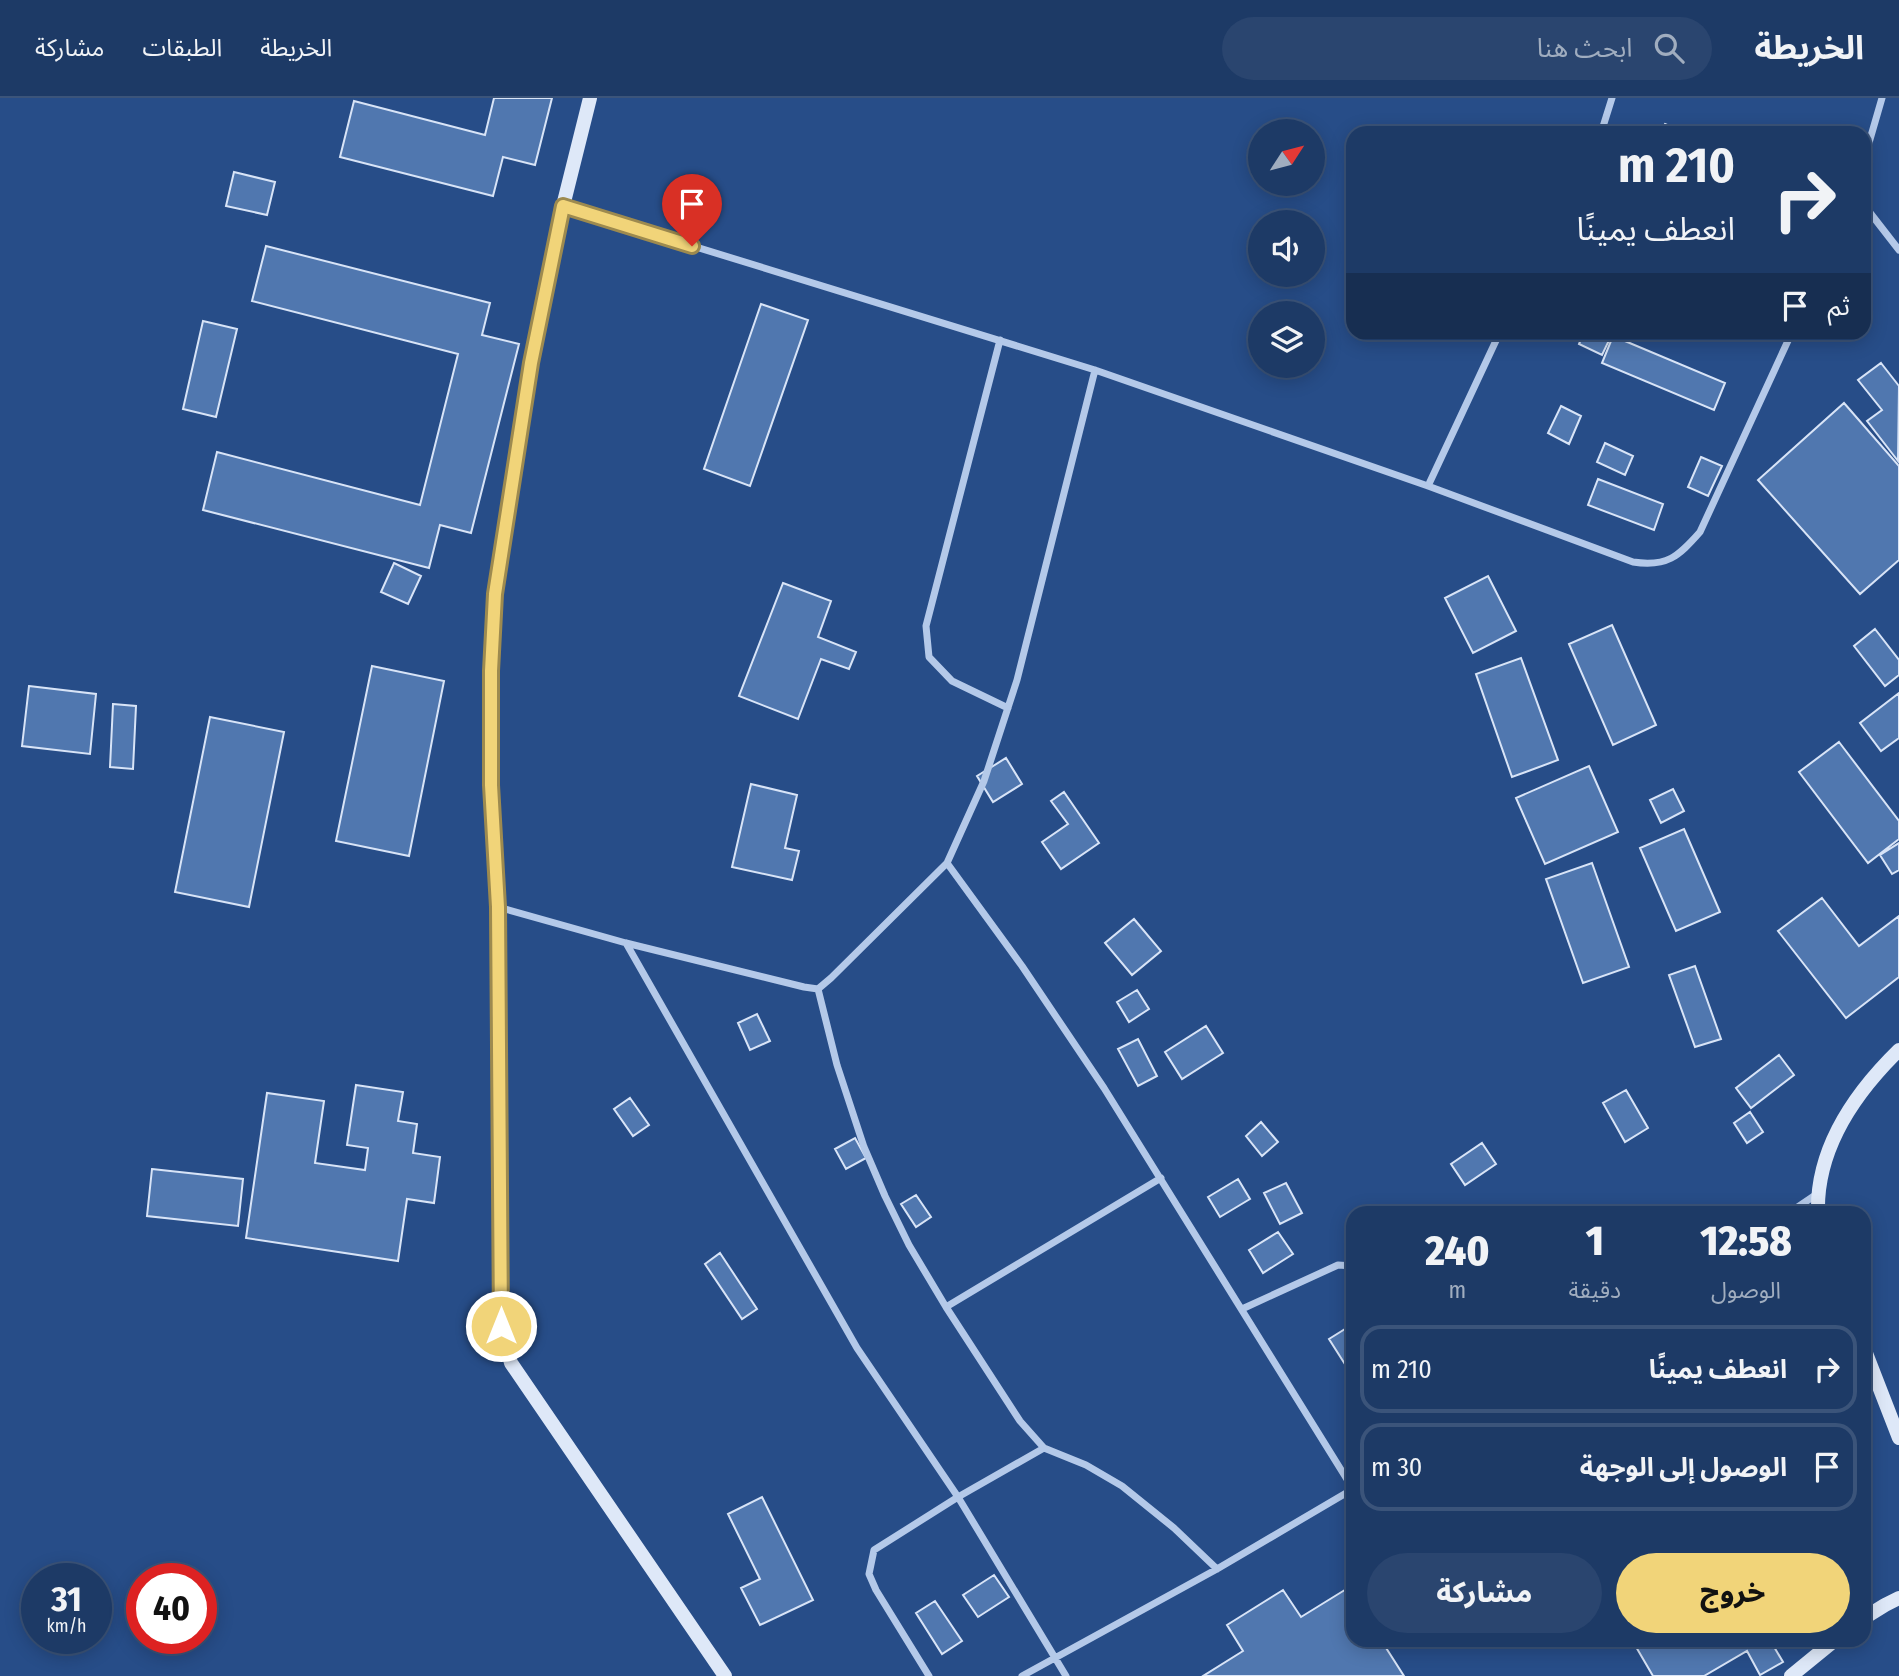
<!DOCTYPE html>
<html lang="ar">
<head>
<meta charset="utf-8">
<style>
	:root { --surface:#1d3a66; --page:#2a456f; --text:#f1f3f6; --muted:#a0adbf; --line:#3b547a; --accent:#f1d479 }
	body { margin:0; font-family:"Fira Sans Condensed","Noto Sans Arabic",sans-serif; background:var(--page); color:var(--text); direction:rtl; height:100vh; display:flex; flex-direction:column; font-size:26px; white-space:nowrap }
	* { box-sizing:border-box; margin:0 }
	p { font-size:23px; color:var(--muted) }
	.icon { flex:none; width:38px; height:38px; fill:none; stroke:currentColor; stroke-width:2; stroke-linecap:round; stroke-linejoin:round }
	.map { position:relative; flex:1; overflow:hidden; direction:ltr }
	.panel { position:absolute; left:1346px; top:1108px; width:525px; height:441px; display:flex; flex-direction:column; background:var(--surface); border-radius:21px; box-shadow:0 4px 18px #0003,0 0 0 2px var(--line); direction:rtl }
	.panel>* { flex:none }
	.top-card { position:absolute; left:1346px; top:28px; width:525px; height:214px; border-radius:21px; box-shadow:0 4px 18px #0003,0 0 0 2px var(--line); direction:rtl; background:#1d3a66; color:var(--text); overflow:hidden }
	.needle { width:46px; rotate:54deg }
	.controls { position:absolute; left:1248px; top:21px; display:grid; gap:14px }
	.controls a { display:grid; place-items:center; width:77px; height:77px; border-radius:50%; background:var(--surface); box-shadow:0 4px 18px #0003,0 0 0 2px var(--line); font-size:35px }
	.speed { position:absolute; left:21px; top:1465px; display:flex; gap:14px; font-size:35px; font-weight:700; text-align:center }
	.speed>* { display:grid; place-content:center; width:91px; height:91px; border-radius:50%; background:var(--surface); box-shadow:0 4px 18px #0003,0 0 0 2px var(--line); line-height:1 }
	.speed small { font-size:18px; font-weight:400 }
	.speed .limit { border:10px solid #d22; background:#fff; color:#111 }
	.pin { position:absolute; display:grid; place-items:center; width:60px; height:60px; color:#fff; margin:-72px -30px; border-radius:50% 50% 50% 0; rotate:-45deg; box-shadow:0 0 7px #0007 }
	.pin .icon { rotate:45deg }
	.me { position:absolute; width:77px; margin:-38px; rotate:0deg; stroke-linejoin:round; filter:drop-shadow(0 0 5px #0008) }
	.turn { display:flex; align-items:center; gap:24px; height:147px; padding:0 21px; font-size:32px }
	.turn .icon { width:91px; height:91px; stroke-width:2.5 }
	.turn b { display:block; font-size:49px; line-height:60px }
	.then { display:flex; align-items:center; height:66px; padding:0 21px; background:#0003; gap:14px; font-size:26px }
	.eta { display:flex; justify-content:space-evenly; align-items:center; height:119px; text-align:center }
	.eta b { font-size:42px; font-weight:800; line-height:49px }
	.cta { display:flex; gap:14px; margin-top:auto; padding:14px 21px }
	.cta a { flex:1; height:80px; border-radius:42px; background:var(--accent); color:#111; font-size:28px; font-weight:800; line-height:80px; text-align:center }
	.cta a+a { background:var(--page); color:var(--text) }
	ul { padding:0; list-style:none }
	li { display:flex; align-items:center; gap:21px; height:88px; margin:0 14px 10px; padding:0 7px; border:4px solid var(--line); border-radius:21px }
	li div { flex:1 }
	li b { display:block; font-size:26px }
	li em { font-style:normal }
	header { display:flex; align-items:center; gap:42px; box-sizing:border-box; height:98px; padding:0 35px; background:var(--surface); border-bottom:2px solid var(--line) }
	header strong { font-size:33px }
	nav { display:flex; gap:38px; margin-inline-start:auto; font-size:24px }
	.search { width:490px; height:63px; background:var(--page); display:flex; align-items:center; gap:18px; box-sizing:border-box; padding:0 24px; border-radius:38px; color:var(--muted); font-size:26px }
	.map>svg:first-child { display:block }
	.building { fill:#5077af; stroke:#d8e4f7; stroke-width:2 }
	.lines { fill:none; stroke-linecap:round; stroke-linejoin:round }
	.street { stroke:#b4c9e9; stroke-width:7 }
	.secondary { stroke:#dee8f8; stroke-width:14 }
	.route-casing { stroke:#9d8a4f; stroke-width:18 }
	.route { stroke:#f1d479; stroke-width:12 }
</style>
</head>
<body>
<header>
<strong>الخريطة</strong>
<div class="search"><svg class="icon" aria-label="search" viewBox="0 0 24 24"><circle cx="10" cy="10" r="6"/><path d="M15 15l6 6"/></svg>ابحث هنا</div>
<nav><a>الخريطة</a><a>الطبقات</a><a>مشاركة</a></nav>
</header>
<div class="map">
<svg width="1899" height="1578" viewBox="0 0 1899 1578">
	<rect width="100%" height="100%" fill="#274d88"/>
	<path class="building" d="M494,0H552L535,67L503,59L493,98L340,59L354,3L485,37Z
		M1665,26L1684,35H1660Z
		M234,74L275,84L267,117L226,108Z
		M266,148L490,205L482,237L519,246L471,435L440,427L429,470L203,412L217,354L420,407L458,256L252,203Z
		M761,206L808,222L750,388L704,371Z
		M203,223L237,231L216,319L183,311Z
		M1584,234H1613L1602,257L1579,246Z
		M1613,238L1725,285L1714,312L1602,265Z
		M1881,265L1899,288L1898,363L1867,323L1882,312L1858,282Z
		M1844,305L1899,368V462L1860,496L1758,382Z
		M1561,308L1581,318L1569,346L1548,335Z
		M1605,345L1633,358L1625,377L1597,364Z
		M1701,359L1722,368L1708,398L1688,389Z
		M1598,381L1663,406L1654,432L1588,407Z
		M394,465L421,478L408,506L381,494Z
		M1488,478L1516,533L1473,555L1445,500Z
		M783,485L831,503L818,539L856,554L849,571L821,561L798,621L739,598Z
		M1612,527L1656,627L1613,647L1569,546Z
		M1875,531L1899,562V577L1885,588L1854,548Z
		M1521,560L1558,662L1512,679L1476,576Z
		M372,568L444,583L409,758L336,743Z
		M29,588L96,596L90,656L22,648Z
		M1899,595V640L1881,653L1860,625Z
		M113,606L136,608L133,671L110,669Z
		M210,619L284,634L249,809L175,794Z
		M1839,644L1899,723V741L1868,765L1799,674Z
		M1006,660L1022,686L993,704L977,678Z
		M1589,668L1618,734L1545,766L1516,700Z
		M751,686L797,697L785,750L799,753L792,782L732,769Z
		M1673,691L1684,713L1661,725L1650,702Z
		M1064,694L1099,745L1061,771L1042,744L1068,726L1051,703Z
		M1684,731L1720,814L1676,833L1640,750Z
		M1899,745V772L1892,776L1880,757Z
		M1592,765L1629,869L1583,885L1546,781Z
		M1822,800L1859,848L1899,818V879L1846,920L1778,833Z
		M1134,821L1161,853L1132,877L1105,845Z
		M1695,868L1721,941L1695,949L1669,877Z
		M1137,892L1149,911L1129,924L1117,904Z
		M757,916L770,943L750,952L738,925Z
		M1206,928L1223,955L1182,981L1165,954Z
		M1138,941L1157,978L1138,988L1118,951Z
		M1779,957L1794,977L1751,1010L1736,990Z
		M356,987L403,994L398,1023L417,1026L413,1055L440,1059L434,1105L407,1101L398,1163L246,1140L267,995L324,1003L315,1065L365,1072L368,1050L347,1047Z
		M1626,992L1648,1030L1625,1044L1603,1005Z
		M630,1000L649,1027L633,1038L614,1011Z
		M1750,1014L1763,1034L1747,1045L1734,1025Z
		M1261,1024L1278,1044L1262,1058L1246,1038Z
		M855,1040L866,1060L846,1071L835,1051Z
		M1482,1045L1496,1066L1465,1087L1451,1066Z
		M152,1071L243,1081L238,1128L147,1118Z
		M1238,1081L1250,1101L1220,1119L1208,1099Z
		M1286,1085L1302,1115L1280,1126L1264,1095Z
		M916,1097L931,1119L916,1129L901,1106Z
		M1278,1134L1293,1156L1263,1175L1249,1152Z
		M720,1155L757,1211L742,1221L705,1166Z
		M1353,1226V1268L1348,1271L1329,1241Z
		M762,1399L813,1502L760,1527L741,1490L760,1481L728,1416Z
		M994,1477L1009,1499L978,1519L963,1497Z
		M1348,1490L1353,1497V1542H1381L1404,1578H1203L1243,1553L1227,1527L1283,1492L1301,1519Z
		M935,1503L962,1543L942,1556L916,1515Z
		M1632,1542H1770L1783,1564L1760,1577L1747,1553L1704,1578H1653Z"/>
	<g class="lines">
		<path class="street" d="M1601,35L1612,0
			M1864,62L1882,0
			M1864,107L1899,152
			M563,108L1095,272L1428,388L1633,464C1667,469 1678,459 1700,434L1792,234
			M1000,242L926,528L929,559L952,583L1008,610
			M1428,388L1500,234
			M947,765L1022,868L1104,990L1353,1391
			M498,809L626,845L804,889L818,891L831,880L947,765L984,683L1017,582L1095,272
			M626,845L857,1250L958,1399L1066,1578
			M818,891L837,967L864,1049L885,1098L909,1147L946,1209L1020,1323L1044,1350L1086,1367L1122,1388L1174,1430L1217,1471
			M1789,1115L1817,1096
			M946,1209L1161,1080
			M1242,1211L1338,1167L1353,1168
			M929,1578L876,1492L869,1476L874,1452L958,1399L1044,1350
			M1022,1578L1217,1471L1353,1391"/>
		<path class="secondary" d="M590,0L563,108L531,265L495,496L491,573V687L498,809L501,1228L511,1265L725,1578
			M1818,1115C1816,1050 1855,995 1899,952
			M1864,1250L1899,1340
			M1864,1520L1885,1507L1899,1500
			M1791,1578L1835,1542"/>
	</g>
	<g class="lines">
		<defs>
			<path id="route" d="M501,1228L498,809L491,687V573L495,496L531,265L563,108L692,148"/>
		</defs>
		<use href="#route" class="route-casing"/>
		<use href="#route" class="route"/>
	</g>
</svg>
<div class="controls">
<a><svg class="needle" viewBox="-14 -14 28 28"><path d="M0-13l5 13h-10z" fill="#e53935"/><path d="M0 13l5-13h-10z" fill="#a0adbf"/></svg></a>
<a><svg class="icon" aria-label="sound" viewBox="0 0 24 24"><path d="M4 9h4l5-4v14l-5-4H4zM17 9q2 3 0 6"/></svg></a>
<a><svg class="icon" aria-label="layers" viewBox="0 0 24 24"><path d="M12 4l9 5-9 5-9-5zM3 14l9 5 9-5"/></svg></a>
</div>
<div class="speed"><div>31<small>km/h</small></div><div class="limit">40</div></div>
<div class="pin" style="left:692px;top:148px;background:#d93025"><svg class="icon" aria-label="arrive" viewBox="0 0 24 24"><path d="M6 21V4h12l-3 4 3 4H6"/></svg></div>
<svg class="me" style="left:501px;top:1228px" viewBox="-20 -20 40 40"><circle r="17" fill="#f1d479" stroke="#fff" stroke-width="3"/><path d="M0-11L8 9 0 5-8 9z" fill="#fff"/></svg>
<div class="top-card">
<div class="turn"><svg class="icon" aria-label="right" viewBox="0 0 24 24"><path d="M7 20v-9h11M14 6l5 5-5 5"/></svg><div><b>210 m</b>انعطف يمينًا</div></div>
<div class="then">ثم<svg class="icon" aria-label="arrive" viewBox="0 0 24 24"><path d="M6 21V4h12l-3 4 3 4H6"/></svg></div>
</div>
<section class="panel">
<div class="eta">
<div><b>12:58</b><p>الوصول</p></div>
<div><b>1</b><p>دقيقة</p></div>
<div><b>240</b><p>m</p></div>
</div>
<ul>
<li><svg class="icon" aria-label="right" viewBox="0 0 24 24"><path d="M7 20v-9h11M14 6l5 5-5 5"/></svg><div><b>انعطف يمينًا</b></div><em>210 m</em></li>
<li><svg class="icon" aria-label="arrive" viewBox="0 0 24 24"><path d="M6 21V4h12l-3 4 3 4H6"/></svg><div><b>الوصول إلى الوجهة</b></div><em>30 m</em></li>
</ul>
<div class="cta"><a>خروج</a><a>مشاركة</a></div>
</section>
</div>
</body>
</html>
